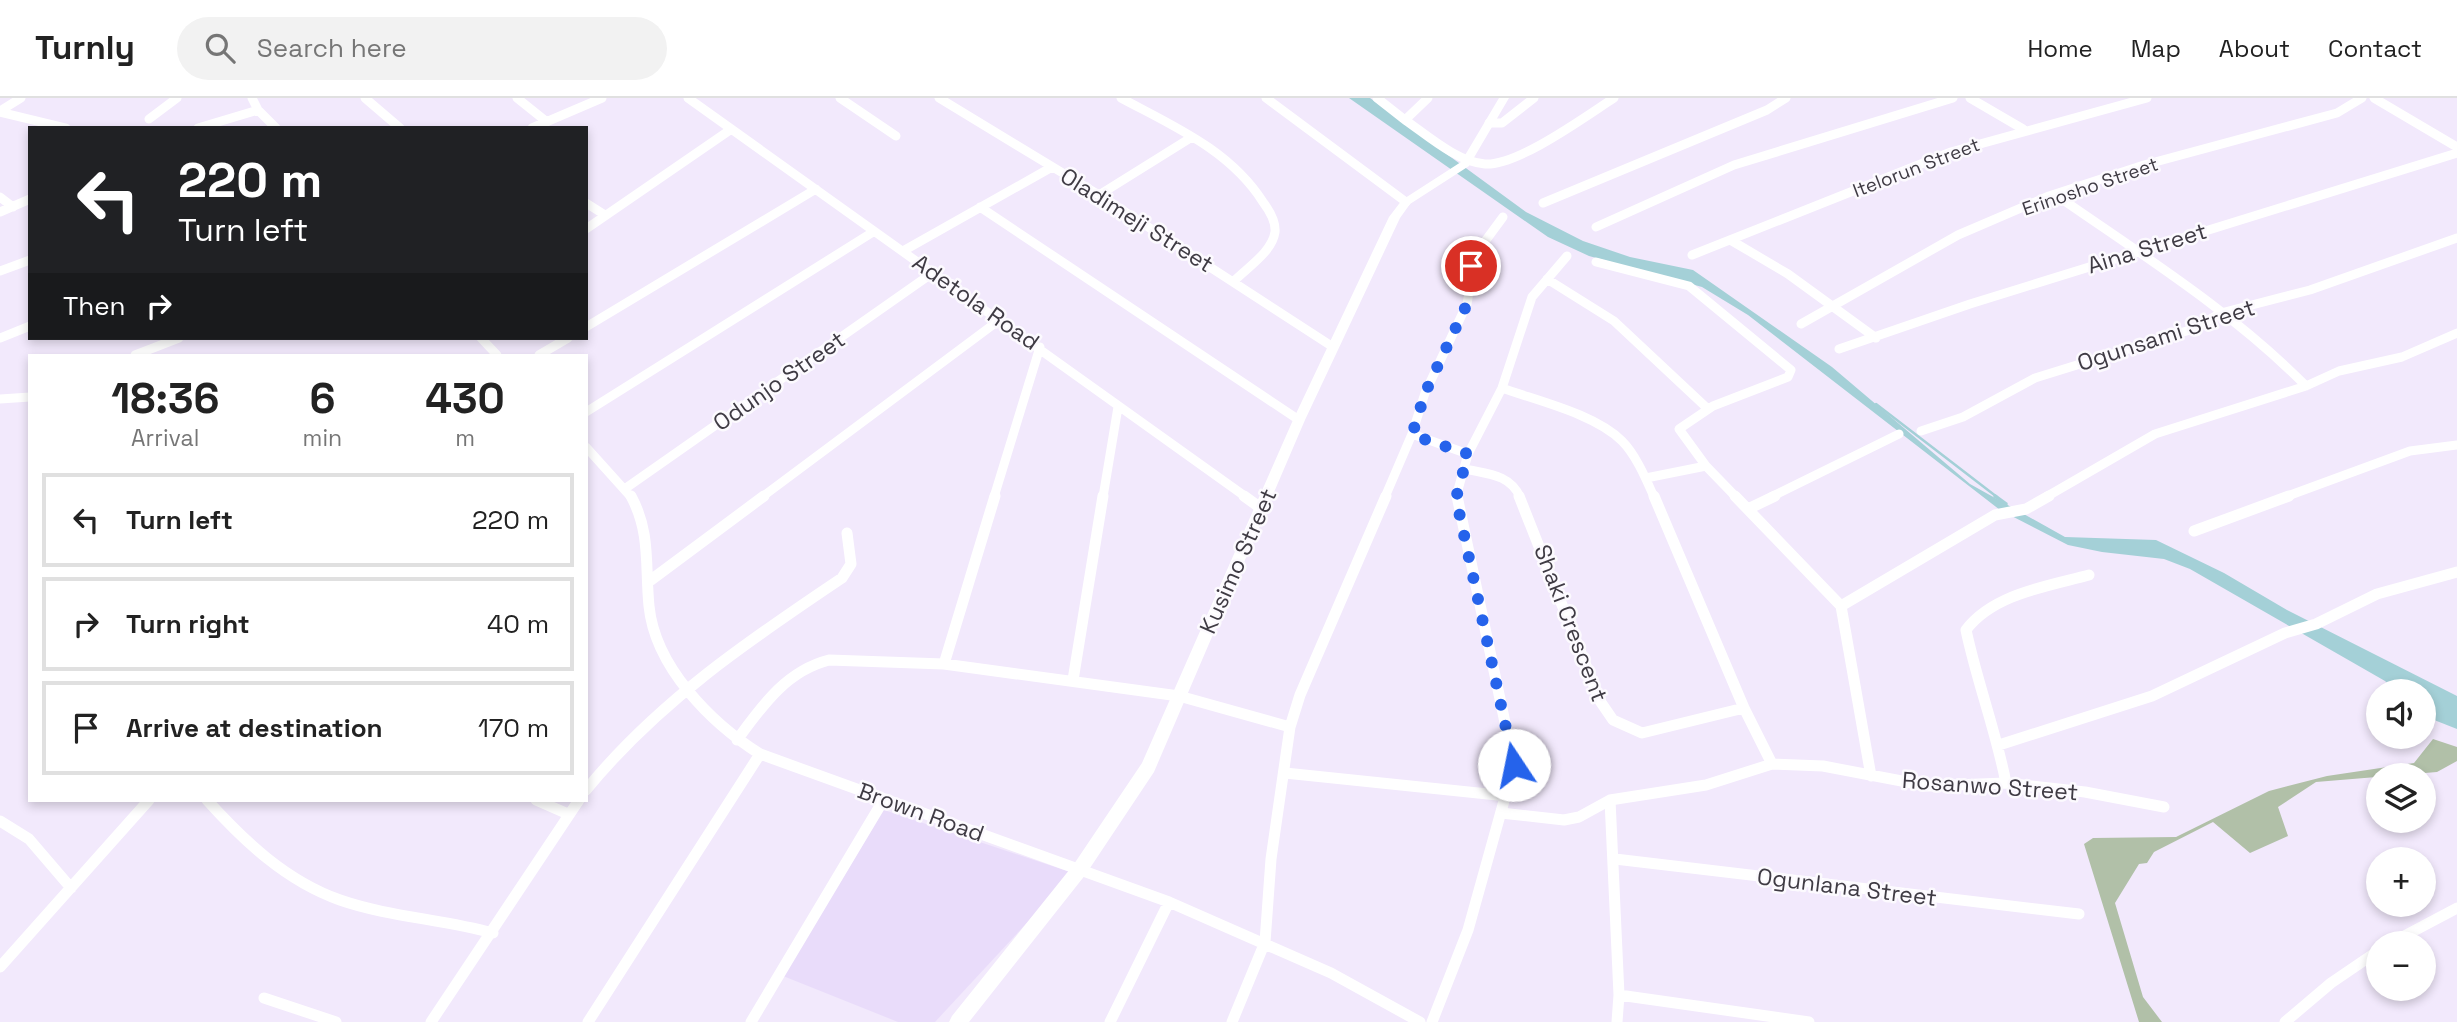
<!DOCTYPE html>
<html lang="en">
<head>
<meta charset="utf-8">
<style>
	:root { --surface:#fff; --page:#f2f2f2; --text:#222; --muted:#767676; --line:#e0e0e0 }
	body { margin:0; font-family:"Space Grotesk",sans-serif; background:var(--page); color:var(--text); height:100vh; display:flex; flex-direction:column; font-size:26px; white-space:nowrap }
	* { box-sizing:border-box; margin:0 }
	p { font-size:23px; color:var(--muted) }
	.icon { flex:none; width:38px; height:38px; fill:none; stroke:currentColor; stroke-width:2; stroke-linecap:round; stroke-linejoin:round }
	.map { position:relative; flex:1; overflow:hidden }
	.panel { position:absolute; left:28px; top:256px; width:560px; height:448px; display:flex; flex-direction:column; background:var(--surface); border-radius:0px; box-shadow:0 4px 10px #0003 }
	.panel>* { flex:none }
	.top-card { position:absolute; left:28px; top:28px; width:560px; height:214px; border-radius:0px; box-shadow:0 4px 10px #0003; background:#202124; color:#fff; overflow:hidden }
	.controls { position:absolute; left:2366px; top:581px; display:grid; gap:14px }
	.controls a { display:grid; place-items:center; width:70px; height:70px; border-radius:50%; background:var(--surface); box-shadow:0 4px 10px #0003; font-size:35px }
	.pin { position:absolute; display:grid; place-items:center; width:60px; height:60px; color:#fff; margin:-30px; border:4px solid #fff; border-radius:50%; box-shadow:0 2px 7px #0007 }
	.me { position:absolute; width:77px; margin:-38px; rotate:349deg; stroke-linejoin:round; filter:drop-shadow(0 0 5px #0008) }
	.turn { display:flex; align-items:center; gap:24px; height:147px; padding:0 35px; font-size:32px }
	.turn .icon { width:91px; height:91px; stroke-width:2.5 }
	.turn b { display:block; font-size:49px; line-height:60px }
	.then { display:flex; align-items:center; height:66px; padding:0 35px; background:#0003; gap:14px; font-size:26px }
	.eta { display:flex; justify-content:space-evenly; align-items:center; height:119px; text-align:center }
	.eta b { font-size:42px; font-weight:700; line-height:49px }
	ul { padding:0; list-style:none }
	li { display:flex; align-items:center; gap:21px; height:94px; margin:0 14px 10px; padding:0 21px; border:4px solid var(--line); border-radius:0px }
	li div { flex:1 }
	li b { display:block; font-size:26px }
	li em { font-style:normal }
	header { display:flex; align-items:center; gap:42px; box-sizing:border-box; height:98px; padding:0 35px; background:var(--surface); border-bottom:2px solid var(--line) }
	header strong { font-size:33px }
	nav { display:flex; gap:38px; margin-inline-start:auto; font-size:24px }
	.search { width:490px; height:63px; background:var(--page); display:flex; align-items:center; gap:18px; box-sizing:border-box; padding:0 24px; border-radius:38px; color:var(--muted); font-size:26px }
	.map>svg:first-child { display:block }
	.built { fill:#e9dcfa }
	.green { fill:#b1c0a8 }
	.water { fill:#a4d0d7 }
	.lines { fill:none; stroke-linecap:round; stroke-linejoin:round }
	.stream-far1 { stroke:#a4d0d7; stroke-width:2.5 }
	.stream { stroke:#a4d0d7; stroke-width:3.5 }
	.minor-far1 { stroke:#fff; stroke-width:9 }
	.minor { stroke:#fff; stroke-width:11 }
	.tertiary { fill:#fff; fill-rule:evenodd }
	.route { stroke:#2563eb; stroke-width:12; stroke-dasharray:0 21.6 }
	.labels { text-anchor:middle; stroke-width:5; stroke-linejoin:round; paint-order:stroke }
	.far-street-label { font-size:19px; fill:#3f3b44; stroke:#fcfafe }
	.street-label { font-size:23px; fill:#3f3b44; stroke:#fcfafe }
</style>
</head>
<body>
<header>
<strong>Turnly</strong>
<div class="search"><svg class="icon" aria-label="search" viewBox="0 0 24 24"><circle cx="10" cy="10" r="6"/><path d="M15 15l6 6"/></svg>Search here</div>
<nav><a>Home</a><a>Map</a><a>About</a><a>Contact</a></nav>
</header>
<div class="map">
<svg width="2457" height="924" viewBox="0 0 2457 924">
	<rect width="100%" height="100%" fill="#f2e9fc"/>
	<path class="built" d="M884,712L1073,775L935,924H898L783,878Z"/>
	<path class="green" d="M2433,641L2457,649V663L2437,674L2316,684L2278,709L2288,738L2250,755L2213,724L2154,754L2147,765L2139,766L2115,805L2143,899L2162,924H2139L2084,746L2093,740L2176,739L2269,693L2327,678L2414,665Z"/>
	<path class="water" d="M1349,0H1370L1526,114L1583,143L1630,159L1693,172L1832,269L1970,386L2065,439L2156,442L2224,475L2287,512L2457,598V631L2424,618V593H2396L2385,583L2190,471L2164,461L2102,454L2068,447L2000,412L1748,217L1702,189L1589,158L1548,139Z"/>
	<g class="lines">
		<path class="stream-far1" d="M1876,306L1997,399"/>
		<path class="stream" d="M1995,398L2006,406"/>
		<path class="minor-far1" d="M252,0L258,12L276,30
			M365,0L400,30
			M517,0L547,24
			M688,0L1246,399
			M840,0L896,38
			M939,0L1099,97L1333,249
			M1121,0C1173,28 1230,52 1263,104C1269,112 1276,123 1275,134C1272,154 1248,169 1234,183
			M1266,0L1406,104
			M1377,0L1405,22
			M1428,0L1405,22C1427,37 1457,64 1485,66C1518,68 1586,18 1614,0
			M1970,0L2023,31
			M2374,0L2457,49
			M0,13L21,0
			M0,14L66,30
			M149,21L177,0
			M1489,25H1502L1534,0
			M198,30L258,12
			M532,30L602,0
			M1099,97L1192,39
			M2056,97C2142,157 2232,213 2306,288
			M0,99L13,109
			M586,105L605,117
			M1543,105L1767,12L1786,0
			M980,109L1299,322
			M0,114L30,101
			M1596,129L1734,67L1953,0
			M586,131L730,32
			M1732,143L1788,176L1876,240
			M903,153L1052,69
			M1692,157L1951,54L2147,0
			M1596,164L1689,188L1791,272L1788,279L1713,308L1679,331L1706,368L1736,399
			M0,173L30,162
			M1547,181L1614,223L1708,311
			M1801,226L1958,137L2049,98L2144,67L2337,15L2362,0
			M586,229L816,91
			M0,240L30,228
			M481,240L497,257
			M1839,251L1970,206L2457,55
			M135,257L179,240
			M539,257L568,240
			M1502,290C1538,303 1595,316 1622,343C1636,357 1646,381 1654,399
			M0,301L30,299
			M586,314L873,134
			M1921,333L1963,319L2035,280L2193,231L2221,215L2310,192L2457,140
			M1412,336L1468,356
			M586,349L631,399
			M1465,371C1487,376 1510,376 1520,399
			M1646,380L1706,368
			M626,390L931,176
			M762,399L998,223
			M994,399L1040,249
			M1103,399L1118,309
			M1385,399L1412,336L1425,295L1467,206L1475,157L1503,119
			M1456,399L1468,356L1502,290L1532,199L1567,158
			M1771,399L1899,336
			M2046,399L2155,336L2306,288L2339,273L2402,259L2457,235
			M2285,399L2410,353L2457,347"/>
		<path class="minor" d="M631,398C651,435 645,468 649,508C655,569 711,625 760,656L1169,804L1331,875L1420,924
			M1244,398L1262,411
			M1519,398L1600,603L1613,622L1642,635L1744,610
			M1654,398L1744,610L1772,666
			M1735,398L1841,508L1871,678
			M1748,411L1775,398
			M2194,433L2289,398
			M651,482L764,398
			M1841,508L1995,417L2026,411L2049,398
			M944,566L995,398
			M1073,582L1103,398
			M737,642C762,608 786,573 829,562L944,566L1179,598L1290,629
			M1999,647L2152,598L2285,535L2316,526L2377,496L2457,474
			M1285,675L1507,698
			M2006,685C1996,633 1977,584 1966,532C1993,496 2048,488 2089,477
			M586,692C658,604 748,543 842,480L851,466L847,435
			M207,702C244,743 286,783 340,802C389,819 443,821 493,835
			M536,702L568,716
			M1610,702L1619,897L1617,924
			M1501,715L1564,722L1579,719L1610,702L1706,687L1772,666L1823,668L1928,688L2006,685L2085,694L2164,709
			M0,723L29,741L71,790
			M1615,761L2079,816
			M2391,845L2457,810
			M0,869L149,702
			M1619,897L1809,924
			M264,900L336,924
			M431,924L579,702
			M588,924L760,656
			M751,924L884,701
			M1110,924L1169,804
			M1232,924L1265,844L1271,761L1290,629L1300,597L1386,398
			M1432,924L1468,832L1514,667L1457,398
			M2285,924L2331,885L2378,853"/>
		<path class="tertiary" d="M1499,0H1509L1469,68L1410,106L1400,120L1305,322L1154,674L1086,776L969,924H949L952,918L1074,766L1142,665L1293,322L1389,119L1402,102L1461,64Z"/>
	</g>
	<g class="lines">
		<path class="route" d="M1471,168L1467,206L1425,295L1412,337L1468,356L1456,400L1514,667"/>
	</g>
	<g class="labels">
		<g class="far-street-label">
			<text transform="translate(1916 69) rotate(-21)" y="7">Itelorun Street</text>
			<text transform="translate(2090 88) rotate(-19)" y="7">Erinosho Street</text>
		</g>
		<g class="street-label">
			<text transform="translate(1137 122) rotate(32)" y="8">Oladimeji Street</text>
			<text transform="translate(2147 150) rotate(-17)" y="8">Aina Street</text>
			<text transform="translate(976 204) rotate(35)" y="8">Adetola Road</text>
			<text transform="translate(2166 237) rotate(-18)" y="8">Ogunsami Street</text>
			<text transform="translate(779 283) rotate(-35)" y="8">Odunjo Street</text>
			<text transform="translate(1238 463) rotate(-66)" y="8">Kusimo Street</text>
			<text transform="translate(1571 525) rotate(69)" y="8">Shaki Crescent</text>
			<text transform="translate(1990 688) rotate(4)" y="8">Rosanwo Street</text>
			<text transform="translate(921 714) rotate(20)" y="8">Brown Road</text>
			<text transform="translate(1847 789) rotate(7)" y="8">Ogunlana Street</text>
		</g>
	</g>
</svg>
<div class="controls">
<a><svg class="icon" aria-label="sound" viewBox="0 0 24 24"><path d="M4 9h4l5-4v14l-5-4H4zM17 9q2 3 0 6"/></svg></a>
<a><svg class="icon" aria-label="layers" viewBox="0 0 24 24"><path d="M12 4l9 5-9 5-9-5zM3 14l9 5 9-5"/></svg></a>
<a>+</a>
<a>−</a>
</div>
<div class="pin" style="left:1471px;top:168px;background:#d93025"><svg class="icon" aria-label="arrive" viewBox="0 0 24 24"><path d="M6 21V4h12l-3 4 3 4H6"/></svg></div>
<svg class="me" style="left:1514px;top:667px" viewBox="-20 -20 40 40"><circle r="19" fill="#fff"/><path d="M0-13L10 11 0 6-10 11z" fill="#2563eb"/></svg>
<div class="top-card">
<div class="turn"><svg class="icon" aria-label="left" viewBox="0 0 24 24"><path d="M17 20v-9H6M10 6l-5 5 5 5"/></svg><div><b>220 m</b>Turn left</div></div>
<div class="then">Then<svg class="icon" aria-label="right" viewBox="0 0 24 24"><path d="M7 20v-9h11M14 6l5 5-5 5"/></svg></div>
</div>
<section class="panel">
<div class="eta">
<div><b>18:36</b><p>Arrival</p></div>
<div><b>6</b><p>min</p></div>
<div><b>430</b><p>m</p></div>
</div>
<ul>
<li><svg class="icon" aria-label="left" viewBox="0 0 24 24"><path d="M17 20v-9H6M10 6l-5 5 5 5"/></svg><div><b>Turn left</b></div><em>220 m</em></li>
<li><svg class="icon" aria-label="right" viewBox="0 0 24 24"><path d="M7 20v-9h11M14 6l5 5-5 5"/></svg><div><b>Turn right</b></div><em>40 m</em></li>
<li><svg class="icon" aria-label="arrive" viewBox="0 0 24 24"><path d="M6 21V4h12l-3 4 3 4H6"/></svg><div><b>Arrive at destination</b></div><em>170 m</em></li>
</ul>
</section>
</div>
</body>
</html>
